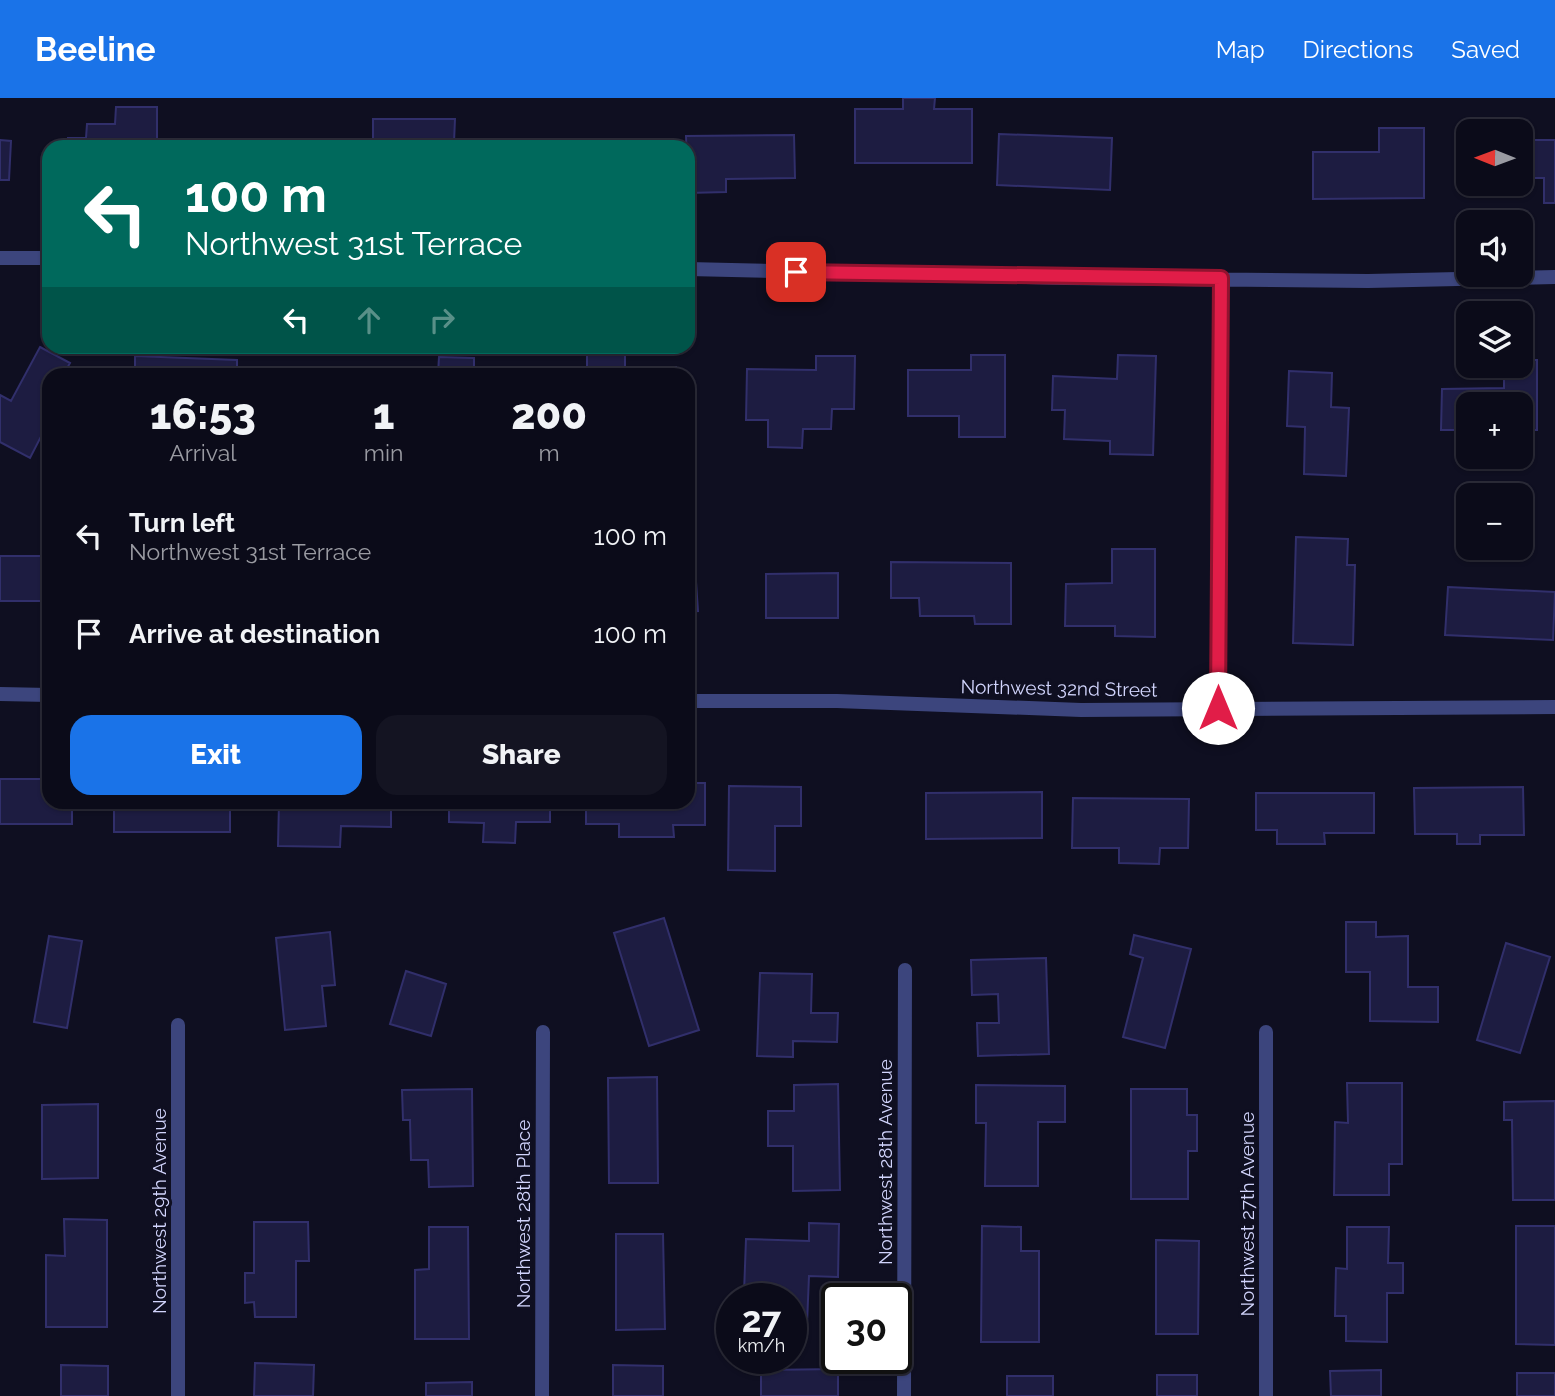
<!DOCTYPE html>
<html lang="en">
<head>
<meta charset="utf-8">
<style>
	:root { --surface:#0b0b19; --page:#141422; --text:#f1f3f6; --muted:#9a9ba2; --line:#2b2b38; --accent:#1a73e8 }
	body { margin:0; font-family:Raleway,sans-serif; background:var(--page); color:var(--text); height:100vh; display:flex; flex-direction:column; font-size:26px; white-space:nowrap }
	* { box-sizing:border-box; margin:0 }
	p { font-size:23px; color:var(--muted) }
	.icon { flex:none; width:38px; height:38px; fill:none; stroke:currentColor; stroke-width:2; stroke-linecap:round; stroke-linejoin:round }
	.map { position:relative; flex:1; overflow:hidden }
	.sheet { position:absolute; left:42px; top:270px; width:653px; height:441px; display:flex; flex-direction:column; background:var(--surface); border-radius:21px; box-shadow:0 2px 5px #0004,0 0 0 2px var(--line) }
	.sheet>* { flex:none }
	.guide { position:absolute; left:42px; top:42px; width:653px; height:214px; border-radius:21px; box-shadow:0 2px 5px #0004,0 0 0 2px var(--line); background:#00695c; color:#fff; overflow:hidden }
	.needle { width:46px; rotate:271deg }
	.tools { position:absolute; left:1456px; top:21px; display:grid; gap:14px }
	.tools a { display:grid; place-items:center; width:77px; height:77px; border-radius:14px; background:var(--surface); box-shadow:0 2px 5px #0004,0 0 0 2px var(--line); font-size:35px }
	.speed { position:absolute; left:716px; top:1185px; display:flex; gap:14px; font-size:35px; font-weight:700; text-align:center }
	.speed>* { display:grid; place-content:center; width:91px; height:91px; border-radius:50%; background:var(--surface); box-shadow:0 2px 5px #0004,0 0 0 2px var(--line); line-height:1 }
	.speed small { font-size:18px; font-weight:400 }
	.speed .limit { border:4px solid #111; border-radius:10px; background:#fff; color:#111 }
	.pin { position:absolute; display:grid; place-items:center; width:60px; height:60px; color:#fff; margin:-30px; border-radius:14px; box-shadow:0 4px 10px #0006 }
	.me { position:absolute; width:77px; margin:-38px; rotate:0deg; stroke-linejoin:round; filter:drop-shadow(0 0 5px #0008) }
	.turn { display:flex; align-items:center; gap:24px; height:147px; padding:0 28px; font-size:32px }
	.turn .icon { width:91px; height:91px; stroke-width:2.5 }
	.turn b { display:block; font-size:49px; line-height:60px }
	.lanes { display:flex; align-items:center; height:66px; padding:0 28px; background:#0003; justify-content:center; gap:35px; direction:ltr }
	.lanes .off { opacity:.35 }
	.eta { display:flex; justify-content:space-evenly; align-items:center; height:119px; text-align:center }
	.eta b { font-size:42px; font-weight:800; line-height:49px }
	.cta { display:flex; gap:14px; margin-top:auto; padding:14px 28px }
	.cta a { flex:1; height:80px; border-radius:21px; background:var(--accent); color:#fff; font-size:28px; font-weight:800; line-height:80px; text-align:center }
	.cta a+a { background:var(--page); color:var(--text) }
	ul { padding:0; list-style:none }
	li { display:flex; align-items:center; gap:21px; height:98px; padding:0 28px }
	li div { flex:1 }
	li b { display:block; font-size:26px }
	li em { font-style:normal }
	header { display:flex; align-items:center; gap:42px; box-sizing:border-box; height:98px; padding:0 35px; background:var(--accent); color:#fff }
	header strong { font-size:33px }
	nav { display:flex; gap:38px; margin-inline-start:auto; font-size:24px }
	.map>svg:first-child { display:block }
	.building { fill:#1d1c41; stroke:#312f6b; stroke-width:2 }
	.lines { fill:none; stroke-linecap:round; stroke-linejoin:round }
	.minor { stroke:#3c457d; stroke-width:14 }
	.route-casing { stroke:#92132f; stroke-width:18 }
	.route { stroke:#e11d48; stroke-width:12 }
	.labels { text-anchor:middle; stroke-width:6; stroke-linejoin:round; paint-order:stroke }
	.street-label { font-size:19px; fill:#d1d4fc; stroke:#0f0f21 }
</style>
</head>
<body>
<header>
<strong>Beeline</strong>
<nav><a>Map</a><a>Directions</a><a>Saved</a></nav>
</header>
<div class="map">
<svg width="1555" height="1298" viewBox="0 0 1555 1298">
	<rect width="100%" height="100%" fill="#0f0f21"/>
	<path class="building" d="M903,0H935L934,11H972V65H855V11H903Z
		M116,9H157V49H68V40H86L87,26H115Z
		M373,21H455L454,44L486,45V49H373Z
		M1379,30H1424V100L1313,101V54H1379Z
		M999,36L1112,40L1110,92L997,87Z
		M794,37L795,80L726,81V94L688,95L686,38Z
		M203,41H310V49H203Z
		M0,42L11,43L9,82H0Z
		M1521,42H1555V105H1544V80H1521Z
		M40,249L70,265L65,274L69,276H49V323L30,360L0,344V297L11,303Z
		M587,254H625V269H676V276H587Z
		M971,257H1005V339H959V318H908V272H971Z
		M1118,257L1156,258L1153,357L1110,356V343L1064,341L1065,312H1052L1053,278L1117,281Z
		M135,258L237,262V276H135Z
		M816,258H855L854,311H832L831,331H803L802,350L768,349V322H746L747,271L816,272Z
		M439,259L474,260V276H438Z
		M1521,262H1537V332H1521V306H1468V332H1441L1442,291L1504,290V268H1521Z
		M1289,273L1332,275L1331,309L1349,310L1346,378L1304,376L1305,329L1287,328Z
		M1296,439L1348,441L1347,467H1355L1353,547L1293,545Z
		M1112,451H1155V539L1115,538V528H1065L1066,486L1112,485Z
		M0,458H49V518H41V503H0Z
		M891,464L1011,465V526H975L974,518H920L919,500H891Z
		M695,469L698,513L688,514V470Z
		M838,475V520H766V476Z
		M1448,489L1555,494L1553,542L1445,537Z
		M0,681H49V704H72V726H0Z
		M688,685H705V727H673L674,739H619V726H586V704H688Z
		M729,688L801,689V728H775V773L728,772Z
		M1523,689L1524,737H1480V746H1457V736H1415L1414,690Z
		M1042,694V740L926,741V695Z
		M1256,695H1374V735H1324L1325,746H1277V732H1256Z
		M1073,700L1189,701L1188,750H1160L1159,766L1119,765V750H1072Z
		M114,704H230V734H114Z
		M279,704H391V729L341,728L340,749L278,748Z
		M449,704H550V724H516L515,745L483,744L484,725L449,724Z
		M664,820L699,932L649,948L614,835Z
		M1346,824H1376V839L1408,838V889H1438V924L1370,923V874H1346Z
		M330,834L335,887L322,888L326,928L285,932L276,840Z
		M1134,837L1191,851L1165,950L1123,939L1143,860L1130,856Z
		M49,838L82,843L67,930L34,924Z
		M1506,845L1550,859L1520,955L1477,942Z
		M1046,860L1049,956L978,958L977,925H999L998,896L972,897L971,862Z
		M406,873L446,886L431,938L390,926Z
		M760,875L812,876L811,915H838L837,944L793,943V959L757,958Z
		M657,979L658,1085H609L608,980Z
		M1347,985H1402V1066H1389V1097H1334L1335,1024L1348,1025Z
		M838,986L840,1092L793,1093V1048H768V1013H794V987Z
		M976,987L1065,988V1024H1038V1088H985L986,1025H976Z
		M472,991L473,1088L429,1089L428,1062H411L410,1022H403L402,992Z
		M1131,991H1187V1017H1197V1053H1188V1101H1131Z
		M1555,1003V1102H1513L1512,1022H1504V1004Z
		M98,1006V1080L42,1081V1007Z
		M64,1121L107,1122V1229H46V1157L65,1158Z
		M254,1124H308L309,1163H296V1219H255L254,1204L245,1205V1175H254Z
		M809,1125L839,1126L838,1179L809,1178L807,1226H791V1200H761V1196L744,1195L746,1141L809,1143Z
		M982,1128L1021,1129V1153H1039V1244H981Z
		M1516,1128H1555V1247L1516,1246Z
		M429,1129H468L469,1241H415V1172L429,1171Z
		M1347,1129H1389L1388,1165H1403V1195H1387V1244L1346,1243V1218H1335L1336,1170L1347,1171Z
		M616,1136H663L665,1231L616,1232Z
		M1156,1142L1199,1143L1198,1236H1156Z
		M255,1265L314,1267L313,1298H254Z
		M61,1267L108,1268V1298H61Z
		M613,1267L663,1268V1298H613Z
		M838,1271V1298H761V1272Z
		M1381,1272V1298H1331L1330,1273Z
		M1517,1275H1555V1298H1517Z
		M1157,1277H1197V1298H1157Z
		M1007,1278H1053V1298H1007Z
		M472,1284V1298H426V1285Z"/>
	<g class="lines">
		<path class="minor" d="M0,160H49
			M688,171L1065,180L1368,183L1555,179
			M0,596L49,597
			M688,603H837L1081,612L1555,609
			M1218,610L1221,180
			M178,927V1298
			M542,1298L543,934
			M904,1298L905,872
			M1266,1298V934"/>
	</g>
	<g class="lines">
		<defs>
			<path id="route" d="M796,174L1221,180L1218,610"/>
		</defs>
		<use href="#route" class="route-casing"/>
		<use href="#route" class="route"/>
	</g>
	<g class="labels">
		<g class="street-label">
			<text transform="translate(1059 590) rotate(1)" y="7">Northwest 32nd Street</text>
			<text transform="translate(885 1064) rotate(-90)" y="7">Northwest 28th Avenue</text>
			<text transform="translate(159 1113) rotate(-90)" y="7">Northwest 29th Avenue</text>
			<text transform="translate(523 1116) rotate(-90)" y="7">Northwest 28th Place</text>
			<text transform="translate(1247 1116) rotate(-90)" y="7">Northwest 27th Avenue</text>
		</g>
	</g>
</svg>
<div class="tools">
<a><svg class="needle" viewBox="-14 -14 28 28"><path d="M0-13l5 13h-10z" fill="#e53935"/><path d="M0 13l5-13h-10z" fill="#9a9ba2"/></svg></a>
<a><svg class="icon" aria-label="sound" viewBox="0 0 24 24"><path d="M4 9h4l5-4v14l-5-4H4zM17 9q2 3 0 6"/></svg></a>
<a><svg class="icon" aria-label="layers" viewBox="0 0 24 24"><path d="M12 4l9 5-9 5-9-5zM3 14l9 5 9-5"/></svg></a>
<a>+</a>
<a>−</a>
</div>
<div class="speed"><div>27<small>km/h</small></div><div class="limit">30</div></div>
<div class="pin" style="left:796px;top:174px;background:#d93025"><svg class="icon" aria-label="arrive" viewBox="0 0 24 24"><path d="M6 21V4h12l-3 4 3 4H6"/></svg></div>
<svg class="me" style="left:1218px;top:610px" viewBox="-20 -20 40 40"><circle r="19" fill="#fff"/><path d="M0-13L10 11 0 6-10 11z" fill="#e11d48"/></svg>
<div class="guide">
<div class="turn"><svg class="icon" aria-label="left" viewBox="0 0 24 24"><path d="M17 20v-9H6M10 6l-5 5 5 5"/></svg><div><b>100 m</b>Northwest 31st Terrace</div></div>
<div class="lanes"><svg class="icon" aria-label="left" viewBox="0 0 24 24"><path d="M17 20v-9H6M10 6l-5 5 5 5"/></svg><svg class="icon off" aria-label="ahead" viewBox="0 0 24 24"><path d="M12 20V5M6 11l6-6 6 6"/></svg><svg class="icon off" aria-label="right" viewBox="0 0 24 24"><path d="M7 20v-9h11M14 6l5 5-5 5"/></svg></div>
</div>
<section class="sheet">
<div class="eta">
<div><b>16:53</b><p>Arrival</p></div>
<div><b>1</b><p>min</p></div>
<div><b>200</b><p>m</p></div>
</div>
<ul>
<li><svg class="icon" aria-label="left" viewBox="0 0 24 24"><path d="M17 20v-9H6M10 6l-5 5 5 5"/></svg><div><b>Turn left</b><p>Northwest 31st Terrace</p></div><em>100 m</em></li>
<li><svg class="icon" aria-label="arrive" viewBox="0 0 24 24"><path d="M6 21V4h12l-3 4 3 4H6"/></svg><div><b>Arrive at destination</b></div><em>100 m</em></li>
</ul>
<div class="cta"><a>Exit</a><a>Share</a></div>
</section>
</div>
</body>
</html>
